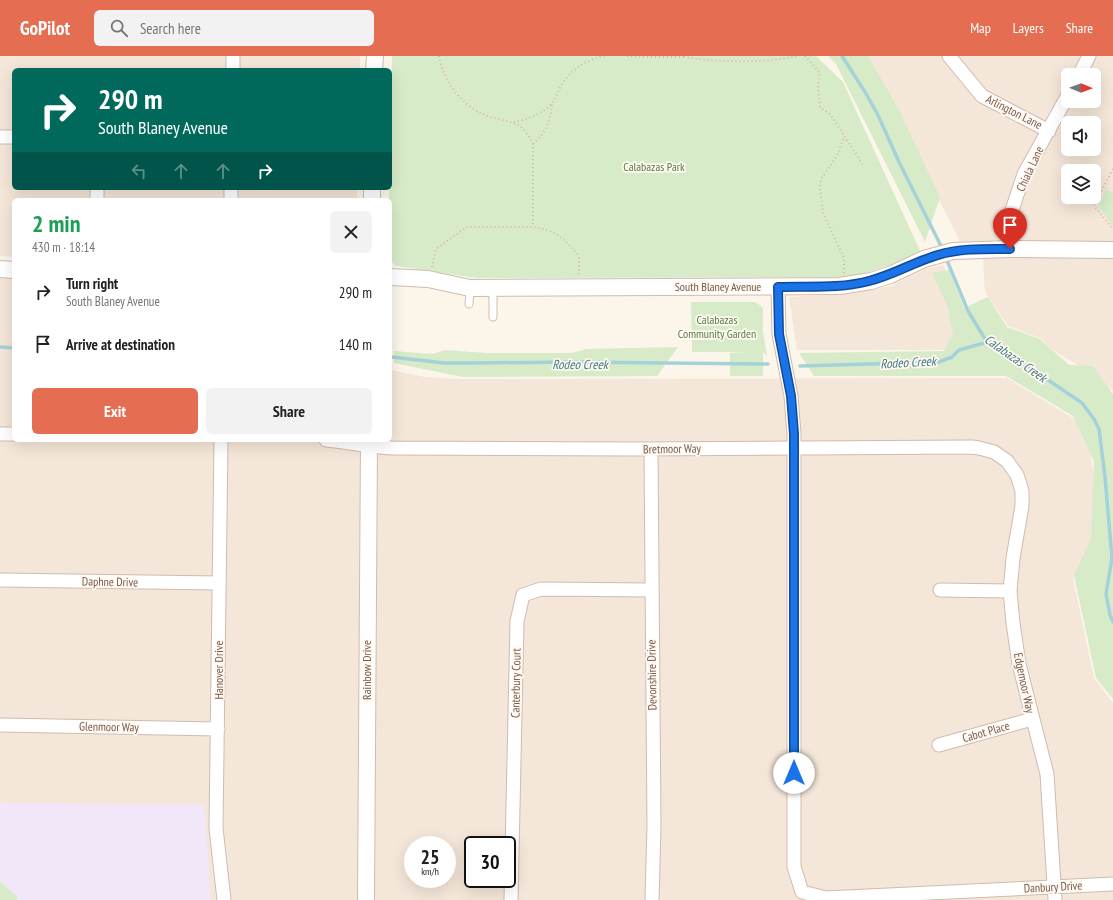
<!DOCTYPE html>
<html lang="en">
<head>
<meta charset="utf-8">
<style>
	:root { --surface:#fff; --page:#f2f2f2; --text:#222; --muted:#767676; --accent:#e46d52 }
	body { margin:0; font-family:"PT Sans Narrow",sans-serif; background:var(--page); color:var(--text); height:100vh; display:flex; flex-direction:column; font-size:15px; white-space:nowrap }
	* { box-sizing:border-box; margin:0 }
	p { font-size:13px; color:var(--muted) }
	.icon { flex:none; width:22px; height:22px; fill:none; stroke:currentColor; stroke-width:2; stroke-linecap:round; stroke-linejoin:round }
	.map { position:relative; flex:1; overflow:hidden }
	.drawer { position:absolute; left:12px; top:142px; width:380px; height:244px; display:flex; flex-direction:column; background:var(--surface); border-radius:6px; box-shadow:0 4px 16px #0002 }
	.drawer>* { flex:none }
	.guide { position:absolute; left:12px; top:12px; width:380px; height:122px; border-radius:6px; box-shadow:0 4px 16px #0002; background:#00695c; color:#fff; overflow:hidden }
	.needle { width:26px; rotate:91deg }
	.controls { position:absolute; left:1061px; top:12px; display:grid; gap:8px }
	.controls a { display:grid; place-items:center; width:40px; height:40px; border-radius:6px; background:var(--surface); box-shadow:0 4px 16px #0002; font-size:20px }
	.speed { position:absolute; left:404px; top:780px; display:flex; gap:8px; font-size:20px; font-weight:700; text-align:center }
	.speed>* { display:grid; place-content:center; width:52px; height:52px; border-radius:50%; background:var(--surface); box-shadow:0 4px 16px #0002; line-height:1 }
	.speed small { font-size:10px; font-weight:400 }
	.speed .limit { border:2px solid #111; border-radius:6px; background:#fff; color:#111 }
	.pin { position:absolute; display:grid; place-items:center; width:34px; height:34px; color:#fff; margin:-41px -17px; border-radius:50% 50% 50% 0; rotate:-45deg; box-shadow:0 0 4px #0007 }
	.pin .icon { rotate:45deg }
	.me { position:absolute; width:44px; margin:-22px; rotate:0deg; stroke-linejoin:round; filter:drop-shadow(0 0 3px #0008) }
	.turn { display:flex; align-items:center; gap:14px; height:84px; padding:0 20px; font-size:18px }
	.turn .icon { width:52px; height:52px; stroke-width:2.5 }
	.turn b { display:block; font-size:28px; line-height:34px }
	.lanes { display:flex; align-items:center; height:38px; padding:0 20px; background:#0003; justify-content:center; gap:20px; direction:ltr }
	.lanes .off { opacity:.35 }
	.round { display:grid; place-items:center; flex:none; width:42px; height:42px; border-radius:6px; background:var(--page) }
	.summary { display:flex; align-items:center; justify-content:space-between; height:68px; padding:0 20px }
	h1 { font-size:24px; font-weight:600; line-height:30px; color:#1e9e55 }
	.cta { display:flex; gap:8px; margin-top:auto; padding:8px 20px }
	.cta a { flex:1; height:46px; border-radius:6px; background:var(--accent); color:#fff; font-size:16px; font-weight:600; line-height:46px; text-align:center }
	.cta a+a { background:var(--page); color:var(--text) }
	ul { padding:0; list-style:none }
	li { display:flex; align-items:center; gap:12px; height:52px; padding:0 20px }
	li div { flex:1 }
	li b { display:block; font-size:15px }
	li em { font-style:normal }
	header { display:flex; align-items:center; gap:24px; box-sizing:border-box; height:56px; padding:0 20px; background:var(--accent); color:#fff }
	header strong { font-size:19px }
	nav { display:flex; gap:22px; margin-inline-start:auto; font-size:14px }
	.search { width:280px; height:36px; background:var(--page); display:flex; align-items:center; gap:10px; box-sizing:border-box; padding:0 14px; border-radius:6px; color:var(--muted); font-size:15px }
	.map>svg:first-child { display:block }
	.residential { fill:#f4e6d8; fill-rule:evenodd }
	.education { fill:#f2e6f9 }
	.green { fill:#d7ebc8 }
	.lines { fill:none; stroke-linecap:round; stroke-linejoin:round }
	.stream { stroke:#a4d2d8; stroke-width:3.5 }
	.service-casing { stroke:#cfbcaf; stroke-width:9 }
	.minor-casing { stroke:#cfbcaf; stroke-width:15 }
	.tertiary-casing { stroke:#cfbcaf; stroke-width:18 }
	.path { stroke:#d7b6a4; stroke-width:2; stroke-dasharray:1 3; stroke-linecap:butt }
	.service { stroke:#fff; stroke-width:7 }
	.minor { stroke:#fff; stroke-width:13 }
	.tertiary { stroke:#fff; stroke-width:16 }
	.route-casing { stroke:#114b97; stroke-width:10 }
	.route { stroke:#1a73e8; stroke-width:7 }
	.labels { text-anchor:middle; stroke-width:3.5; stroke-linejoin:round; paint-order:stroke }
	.street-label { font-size:12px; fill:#785a4d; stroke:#fff9f1 }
	.park-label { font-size:12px; fill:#577d44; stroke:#fff9f1 }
	.water-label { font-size:13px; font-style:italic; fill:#437b83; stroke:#fff9f1 }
</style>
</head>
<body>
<header>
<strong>GoPilot</strong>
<div class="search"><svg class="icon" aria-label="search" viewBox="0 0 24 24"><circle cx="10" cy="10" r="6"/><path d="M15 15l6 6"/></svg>Search here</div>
<nav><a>Map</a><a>Layers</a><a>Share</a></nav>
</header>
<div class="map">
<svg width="1113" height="844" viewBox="0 0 1113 844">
	<rect width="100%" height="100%" fill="#fcf5ea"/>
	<path class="residential" d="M0,0H360V14H14V132H357V144H14V201L0,200Z
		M868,0H1113V335L1099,322L1053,294L1040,282L1008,270L985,236L983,202L960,186ZM1068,19H1094V45H1068ZM1068,67H1094V93H1068ZM1068,115H1094V141H1068Z
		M944,209L966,283L945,294H797L789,241L848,238L891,230L925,213Z
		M0,222H14V384H390V314L425,321L461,323L1007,322L1076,364L1090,389L1095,430L1092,486L1073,522L1094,622L1113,647V844H0ZM413,789H447V823H413ZM473,789H507V823H473Z"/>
	<path class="education" d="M0,747L204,749L211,844H0Z"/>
	<path class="green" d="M392,0H816L843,26L920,195C893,208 873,217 843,221L476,222L396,210L390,204V144H389V132H390Z
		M828,0H868L898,52L940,141L925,186L836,8Z
		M1106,133L1113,137V170L1098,150Z
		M949,214L964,252L988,241L1007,271L1040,283L1069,309L1093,310L1113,338V643L1096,622L1074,519L1091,483L1094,405L1073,360L1006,320H814L799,297L944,295L953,278L947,249L932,217Z
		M691,246H755L761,250L763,253V276L767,300L763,296V320H730V297L747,296H692Z
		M678,291L657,320L463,321L394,307V295L433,298L445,294L487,297H572L586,293Z
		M0,825L18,842L16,844H0Z"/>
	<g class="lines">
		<path class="stream" d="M842,0L865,36L878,59L899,106L943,194
			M946,202L968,255L985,283L1029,311L1082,347L1094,363L1099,373L1105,421L1112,502L1106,538L1110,559L1113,566
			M0,291L14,292
			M392,301L444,307H472L569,306L768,308
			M800,310L939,306L952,301L959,294L988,286"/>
		<defs>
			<path id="service" d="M493,231V261
				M469,248L470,232"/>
			<path id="minor" d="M949,0L982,40L1049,75
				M233,14V0
				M1079,19L1089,0
				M0,81H14
				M97,144V132
				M231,144V132
				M1010,193L1012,154L1024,118L1068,39
				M778,231L779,278L791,340L794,378V811L802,836L826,842L1113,828
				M0,378H14
				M221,384L216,772L224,844
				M326,384C348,386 369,391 392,392L636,393L972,391L979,392L994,396L1007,405L1017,419L1022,435V450L1013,502L1010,535L1013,567L1019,608L1047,718L1055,844
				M651,393L654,770L652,844
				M0,524L219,527
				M940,534L1010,535
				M0,669L218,673
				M939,689L1032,663
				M511,844L517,565L523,539L541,533L651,534"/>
			<path id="tertiary" d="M374,14L375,0
				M372,144V132
				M0,213L14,214
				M390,221L428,223L470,232L840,230L871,225L890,219L924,203L953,195L1010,193L1113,194
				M366,844L369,384"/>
		</defs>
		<use href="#service" class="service-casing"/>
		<use href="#minor" class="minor-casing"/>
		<use href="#tertiary" class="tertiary-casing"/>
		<path class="path" d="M439,0C443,25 461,49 485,59C498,64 516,64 525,75C529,79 531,84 533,89V171
			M627,0L652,1H684
			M684,0C691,3 700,3 708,4C738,6 769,6 798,0
			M805,0L820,17L818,31L820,51L831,59L863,109
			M514,66C526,64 545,57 552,47C557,40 559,32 564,25C574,11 590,2 606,0
			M533,88C546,77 551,64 552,47
			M1113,113L1094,150L1113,173
			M432,211L436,193L467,171H533C557,174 564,183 579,200V219
			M844,217V202L823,157L820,133L821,123L837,100L844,81"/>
		<use href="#service" class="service"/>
		<use href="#minor" class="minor"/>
		<use href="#tertiary" class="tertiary"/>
	</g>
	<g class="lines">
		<defs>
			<path id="route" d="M794,717V378L791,340L779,278L778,231C808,230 840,233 869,225C893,219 914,206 938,199C961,192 986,193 1010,193"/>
		</defs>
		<use href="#route" class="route-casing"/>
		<use href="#route" class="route"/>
	</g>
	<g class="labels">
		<g class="street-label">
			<text transform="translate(1014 56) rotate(27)" y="4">Arlington Lane</text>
			<text transform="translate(1030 113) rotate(-65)" y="4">Chiala Lane</text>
			<text x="718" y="235">South Blaney Avenue</text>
			<text transform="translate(672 393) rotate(-1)" y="4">Bretmoor Way</text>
			<text transform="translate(110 526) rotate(1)" y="4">Daphne Drive</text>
			<text transform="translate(219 614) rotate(-90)" y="4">Hanover Drive</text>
			<text transform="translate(367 614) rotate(-90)" y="4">Rainbow Drive</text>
			<text transform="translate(652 619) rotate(-91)" y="4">Devonshire Drive</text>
			<text transform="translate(516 627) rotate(-89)" y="4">Canterbury Court</text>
			<text transform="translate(1024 627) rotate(78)" y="4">Edgemoor Way</text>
			<text transform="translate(109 671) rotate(1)" y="4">Glenmoor Way</text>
			<text transform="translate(986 676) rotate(-16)" y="4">Cabot Place</text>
			<text transform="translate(1053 831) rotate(-3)" y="4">Danbury Drive</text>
		</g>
		<g class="park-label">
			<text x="654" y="115">Calabazas Park</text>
			<text x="717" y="268">Calabazas<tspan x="717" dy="14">Community Garden</tspan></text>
		</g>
		<g class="water-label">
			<text transform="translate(1016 302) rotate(35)" y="5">Calabazas Creek</text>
			<text transform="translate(908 306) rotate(-3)" y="5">Rodeo Creek</text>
			<text x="580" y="313">Rodeo Creek</text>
		</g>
	</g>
</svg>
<div class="controls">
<a><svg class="needle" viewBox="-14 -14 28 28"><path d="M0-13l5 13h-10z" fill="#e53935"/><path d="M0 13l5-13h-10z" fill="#767676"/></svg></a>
<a><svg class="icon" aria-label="sound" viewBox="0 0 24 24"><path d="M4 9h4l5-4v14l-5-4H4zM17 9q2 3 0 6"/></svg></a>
<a><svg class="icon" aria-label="layers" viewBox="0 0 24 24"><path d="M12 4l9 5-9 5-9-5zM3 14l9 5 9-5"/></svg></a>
</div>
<div class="speed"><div>25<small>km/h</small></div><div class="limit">30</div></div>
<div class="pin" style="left:1010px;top:193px;background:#d93025"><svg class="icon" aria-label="arrive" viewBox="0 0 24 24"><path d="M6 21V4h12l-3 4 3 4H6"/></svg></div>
<svg class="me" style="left:794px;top:717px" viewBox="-20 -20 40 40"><circle r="19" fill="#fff"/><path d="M0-13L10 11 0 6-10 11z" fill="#1a73e8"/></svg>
<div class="guide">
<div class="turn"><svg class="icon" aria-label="right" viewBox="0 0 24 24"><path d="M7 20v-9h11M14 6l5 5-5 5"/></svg><div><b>290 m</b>South Blaney Avenue</div></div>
<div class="lanes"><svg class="icon off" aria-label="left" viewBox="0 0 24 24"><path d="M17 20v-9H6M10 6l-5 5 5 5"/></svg><svg class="icon off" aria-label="ahead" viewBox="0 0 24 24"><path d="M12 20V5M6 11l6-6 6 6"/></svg><svg class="icon off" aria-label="ahead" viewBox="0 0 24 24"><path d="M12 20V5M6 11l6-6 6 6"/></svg><svg class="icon" aria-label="right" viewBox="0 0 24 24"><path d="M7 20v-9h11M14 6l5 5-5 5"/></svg></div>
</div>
<section class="drawer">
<div class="summary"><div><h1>2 min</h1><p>430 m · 18:14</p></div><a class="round"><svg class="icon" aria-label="close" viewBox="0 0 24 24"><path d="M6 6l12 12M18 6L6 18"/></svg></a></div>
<ul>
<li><svg class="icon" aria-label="right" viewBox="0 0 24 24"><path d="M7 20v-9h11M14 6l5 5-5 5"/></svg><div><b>Turn right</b><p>South Blaney Avenue</p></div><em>290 m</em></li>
<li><svg class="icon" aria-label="arrive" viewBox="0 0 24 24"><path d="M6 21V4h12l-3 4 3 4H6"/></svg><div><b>Arrive at destination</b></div><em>140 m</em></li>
</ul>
<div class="cta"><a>Exit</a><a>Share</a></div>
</section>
</div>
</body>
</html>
